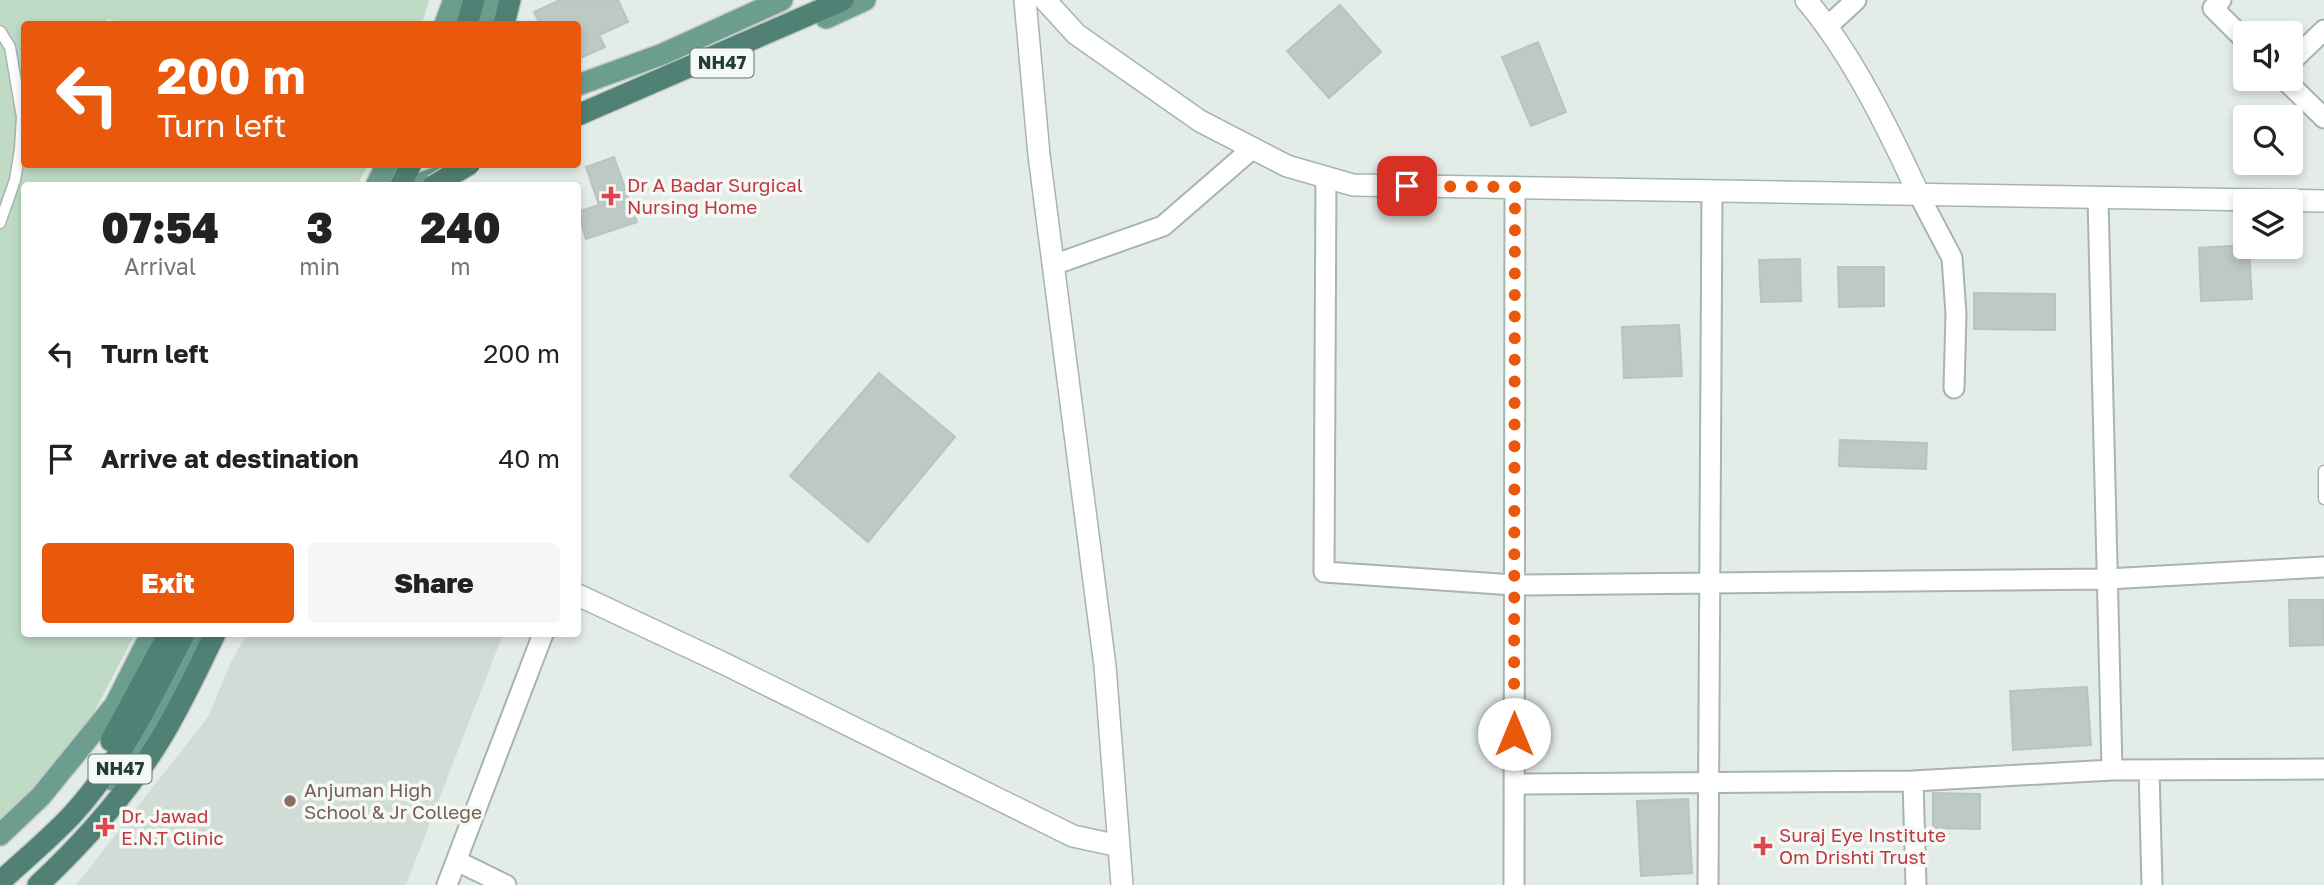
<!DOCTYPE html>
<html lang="en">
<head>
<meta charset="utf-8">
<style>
	:root { --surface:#fff; --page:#f6f6f6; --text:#222; --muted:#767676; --accent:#ea580c }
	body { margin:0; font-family:"Golos Text",sans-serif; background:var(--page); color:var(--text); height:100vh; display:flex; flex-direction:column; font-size:26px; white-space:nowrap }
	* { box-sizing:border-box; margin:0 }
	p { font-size:23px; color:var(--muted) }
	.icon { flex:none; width:38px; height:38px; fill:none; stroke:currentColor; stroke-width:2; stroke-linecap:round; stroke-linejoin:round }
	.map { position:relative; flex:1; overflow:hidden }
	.details { position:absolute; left:21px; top:182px; width:560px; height:455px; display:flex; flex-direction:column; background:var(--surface); border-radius:7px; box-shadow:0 4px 10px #0003 }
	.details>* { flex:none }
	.guide { position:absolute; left:21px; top:21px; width:560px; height:147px; border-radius:7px; box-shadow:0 4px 10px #0003; background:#ea580c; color:#fff; overflow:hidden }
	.buttons { position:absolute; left:2233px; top:21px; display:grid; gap:14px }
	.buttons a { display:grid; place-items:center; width:70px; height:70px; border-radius:7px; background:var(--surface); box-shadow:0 4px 10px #0003; font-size:35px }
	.pin { position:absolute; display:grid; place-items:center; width:60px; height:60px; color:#fff; margin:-30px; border-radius:14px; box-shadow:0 4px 10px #0006 }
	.me { position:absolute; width:77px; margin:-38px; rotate:0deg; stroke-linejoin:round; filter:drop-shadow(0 0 5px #0008) }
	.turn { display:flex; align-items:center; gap:24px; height:147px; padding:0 21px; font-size:32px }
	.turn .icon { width:91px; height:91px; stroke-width:2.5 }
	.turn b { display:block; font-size:49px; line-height:60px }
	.eta { display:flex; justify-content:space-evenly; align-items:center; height:119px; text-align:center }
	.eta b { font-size:42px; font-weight:800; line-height:49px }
	.action { display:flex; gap:14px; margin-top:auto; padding:14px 21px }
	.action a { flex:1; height:80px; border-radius:7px; background:var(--accent); color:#fff; font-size:28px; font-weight:800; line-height:80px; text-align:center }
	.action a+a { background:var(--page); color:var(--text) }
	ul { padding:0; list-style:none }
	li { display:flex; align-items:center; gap:21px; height:105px; padding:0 21px }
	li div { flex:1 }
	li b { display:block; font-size:26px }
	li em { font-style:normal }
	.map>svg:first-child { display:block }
	.built { fill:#d2dcd7 }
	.green { fill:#bfdbc5 }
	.building { fill:#bcc9c4; stroke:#b7c5be; stroke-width:2 }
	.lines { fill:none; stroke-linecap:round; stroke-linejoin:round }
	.service-casing { stroke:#a7b4af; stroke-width:13 }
	.minor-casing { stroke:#a7b4af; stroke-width:23 }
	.tertiary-casing { stroke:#a7b4af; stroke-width:24 }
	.secondary-casing { stroke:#a3b6af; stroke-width:24 }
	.primary-casing { stroke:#c2c8c6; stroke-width:24 }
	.trunk-casing { stroke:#c2c8c6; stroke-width:24 }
	.service { stroke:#fff; stroke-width:10 }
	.minor { stroke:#fff; stroke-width:19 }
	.tertiary { stroke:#fff; stroke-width:21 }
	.secondary { stroke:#fff; stroke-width:21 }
	.primary { stroke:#6d9d8e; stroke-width:21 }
	.trunk { stroke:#508174; stroke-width:21 }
	.trunk-bridge-casing { stroke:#c2c8c6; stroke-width:24; stroke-linecap:butt }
	.trunk-bridge { stroke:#508174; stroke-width:21 }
	.route { stroke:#ea580c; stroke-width:12; stroke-dasharray:0 21.6 }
	.health-dot { fill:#e0444e; stroke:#f4f9f6; stroke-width:2.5 }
	.education-dot { fill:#8d6e63; stroke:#f4f9f6; stroke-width:2.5 }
	.labels { text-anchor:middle; stroke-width:7; stroke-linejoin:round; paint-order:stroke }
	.shield { fill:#f4f9f6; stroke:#63756f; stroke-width:2 }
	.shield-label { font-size:18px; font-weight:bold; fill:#253c35 }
	.health-label { font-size:19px; fill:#be3a42; stroke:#f4f9f6; text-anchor:start }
	.education-label { font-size:19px; fill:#785e54; stroke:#f4f9f6; text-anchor:start }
</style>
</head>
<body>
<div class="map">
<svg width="2324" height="885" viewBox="0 0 2324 885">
	<rect width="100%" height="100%" fill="#e4ece8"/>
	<path class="built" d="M247,634H503L406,885H76L208,717L232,660Z"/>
	<path class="green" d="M0,0H429L422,24H125L107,19L105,24H24V164L368,165L357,185L24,186V634H135L88,724L0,826Z"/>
	<path class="building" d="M560,0H618L628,22L599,35L605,47L578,59V24H540L534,12Z
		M1340,5L1381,52L1329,98L1287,51Z
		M1538,42L1566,112L1531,126L1502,57Z
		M614,157L637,222L586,239L578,212L599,205L586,167Z
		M2245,245L2249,247L2252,299L2201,301L2199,248Z
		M1800,259L1801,301L1761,302L1759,260Z
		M1838,267H1884V306L1839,307Z
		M1974,293L2055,294V330L1974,329Z
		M1679,325L1682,376L1624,378L1622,327Z
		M879,373L955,437L868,542L790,476Z
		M1840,440L1927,443L1926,469L1839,466Z
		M2289,600H2324V645L2290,646Z
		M2087,687L2091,745L2013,750L2010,691Z
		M1933,793L1980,794V829L1933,828Z
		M1688,799L1692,873L1641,876L1637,801Z"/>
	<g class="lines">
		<defs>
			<path id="service" d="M0,31L10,47L22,117L20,149L15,180L0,223
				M2324,471V499"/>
			<path id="minor" d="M2221,0L2213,8L2245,40
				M1828,26L1856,0
				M2291,62L2324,30
				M2284,79L2324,118
				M1326,177L1324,572L1514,585L2107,579L2324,567
				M1919,195L1952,258L1956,314L1954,388
				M1053,265L1163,226L1253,148
				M2112,770L2324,769
				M2149,770L2152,885
				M1514,784L1913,781
				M457,861L506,885
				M447,885L543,634
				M1514,885L1515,187
				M1708,885L1712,191
				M1916,885L1913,781L2112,770L2098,198"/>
			<path id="tertiary" d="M1025,0L1039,155L1105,666L1122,885
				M1806,0C1852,54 1889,130 1919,195
				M578,595L725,664L1073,836L1119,846"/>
			<path id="secondary" d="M1045,0L1076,34L1200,121L1287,166L1353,185L2324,201"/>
			<path id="primary" d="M826,18L865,0
				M445,24L454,0
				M486,24L492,0
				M578,85L663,54L782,0
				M376,186L387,164
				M414,186L450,173
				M112,780L142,740L203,634
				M0,835L41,796L115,705L151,634"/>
			<path id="trunk" d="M467,24L474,0
				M504,24L510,0
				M578,115L843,0
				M400,186L411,164
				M111,741L167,637
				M0,882C24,860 49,839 71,816C120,763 152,697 184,634
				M38,885C84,842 125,796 158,743C180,708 197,670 215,634"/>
		</defs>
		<use href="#service" class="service-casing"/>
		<use href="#minor" class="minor-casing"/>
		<use href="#tertiary" class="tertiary-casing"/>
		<use href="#secondary" class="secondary-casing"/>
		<use href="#primary" class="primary-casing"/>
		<use href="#trunk" class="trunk-casing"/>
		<use href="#service" class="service"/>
		<use href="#minor" class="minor"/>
		<use href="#tertiary" class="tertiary"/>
		<use href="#secondary" class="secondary"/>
		<use href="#primary" class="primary"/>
		<use href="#trunk" class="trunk"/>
		<defs>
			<path id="trunk-bridge" d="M433,186L470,164"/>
		</defs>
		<use href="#trunk-bridge" class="trunk-bridge-casing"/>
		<use href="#trunk-bridge" class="trunk-bridge"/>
	</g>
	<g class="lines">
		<path class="route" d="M1407,186L1515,187L1514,734"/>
	</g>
	<g class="health-dot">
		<path d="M607.5 185.5h7v7h7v7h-7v7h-7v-7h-7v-7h7z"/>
		<path d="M101.5 816.5h7v7h7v7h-7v7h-7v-7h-7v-7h7z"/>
		<path d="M1759.5 835.5h7v7h7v7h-7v7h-7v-7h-7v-7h7z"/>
	</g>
	<circle class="education-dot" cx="290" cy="801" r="7"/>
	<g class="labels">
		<g class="shield">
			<rect x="690.5" y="48.5" width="63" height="29" rx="5"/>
			<rect x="88.5" y="754.5" width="63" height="29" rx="5"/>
		</g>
		<g class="shield-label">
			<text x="722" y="69">NH47</text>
			<text x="120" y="775">NH47</text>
		</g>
		<g class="health-label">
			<text x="627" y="192">Dr A Badar Surgical<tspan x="627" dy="22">Nursing Home</tspan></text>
			<text x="121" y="823">Dr. Jawad<tspan x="121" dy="22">E.N.T Clinic</tspan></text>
			<text x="1779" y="842">Suraj Eye Institute<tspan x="1779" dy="22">Om Drishti Trust</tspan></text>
		</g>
		<g class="education-label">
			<text x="304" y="797">Anjuman High<tspan x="304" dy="22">School &amp; Jr College</tspan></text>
		</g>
	</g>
</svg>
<div class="buttons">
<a><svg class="icon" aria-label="sound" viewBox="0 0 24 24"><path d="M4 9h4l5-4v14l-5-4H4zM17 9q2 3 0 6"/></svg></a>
<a><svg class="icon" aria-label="search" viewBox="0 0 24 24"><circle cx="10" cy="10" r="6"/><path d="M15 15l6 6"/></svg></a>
<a><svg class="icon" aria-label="layers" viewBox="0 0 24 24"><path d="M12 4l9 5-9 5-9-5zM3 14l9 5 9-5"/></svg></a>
</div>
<div class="pin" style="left:1407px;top:186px;background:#d93025"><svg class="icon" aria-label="arrive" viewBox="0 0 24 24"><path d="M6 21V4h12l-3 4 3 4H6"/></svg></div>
<svg class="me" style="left:1514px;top:734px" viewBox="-20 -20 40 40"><circle r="19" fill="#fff"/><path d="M0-13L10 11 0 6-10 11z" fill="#ea580c"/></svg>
<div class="guide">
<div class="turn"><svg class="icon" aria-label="left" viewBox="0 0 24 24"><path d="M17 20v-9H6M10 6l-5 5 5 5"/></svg><div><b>200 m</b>Turn left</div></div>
</div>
<section class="details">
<div class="eta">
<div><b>07:54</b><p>Arrival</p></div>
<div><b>3</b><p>min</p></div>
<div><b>240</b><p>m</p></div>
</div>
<ul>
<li><svg class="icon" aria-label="left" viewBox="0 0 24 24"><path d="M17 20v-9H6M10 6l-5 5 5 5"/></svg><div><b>Turn left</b></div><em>200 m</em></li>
<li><svg class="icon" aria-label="arrive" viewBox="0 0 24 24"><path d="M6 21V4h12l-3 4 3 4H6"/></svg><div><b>Arrive at destination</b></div><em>40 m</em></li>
</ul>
<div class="action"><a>Exit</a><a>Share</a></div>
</section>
</div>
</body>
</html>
